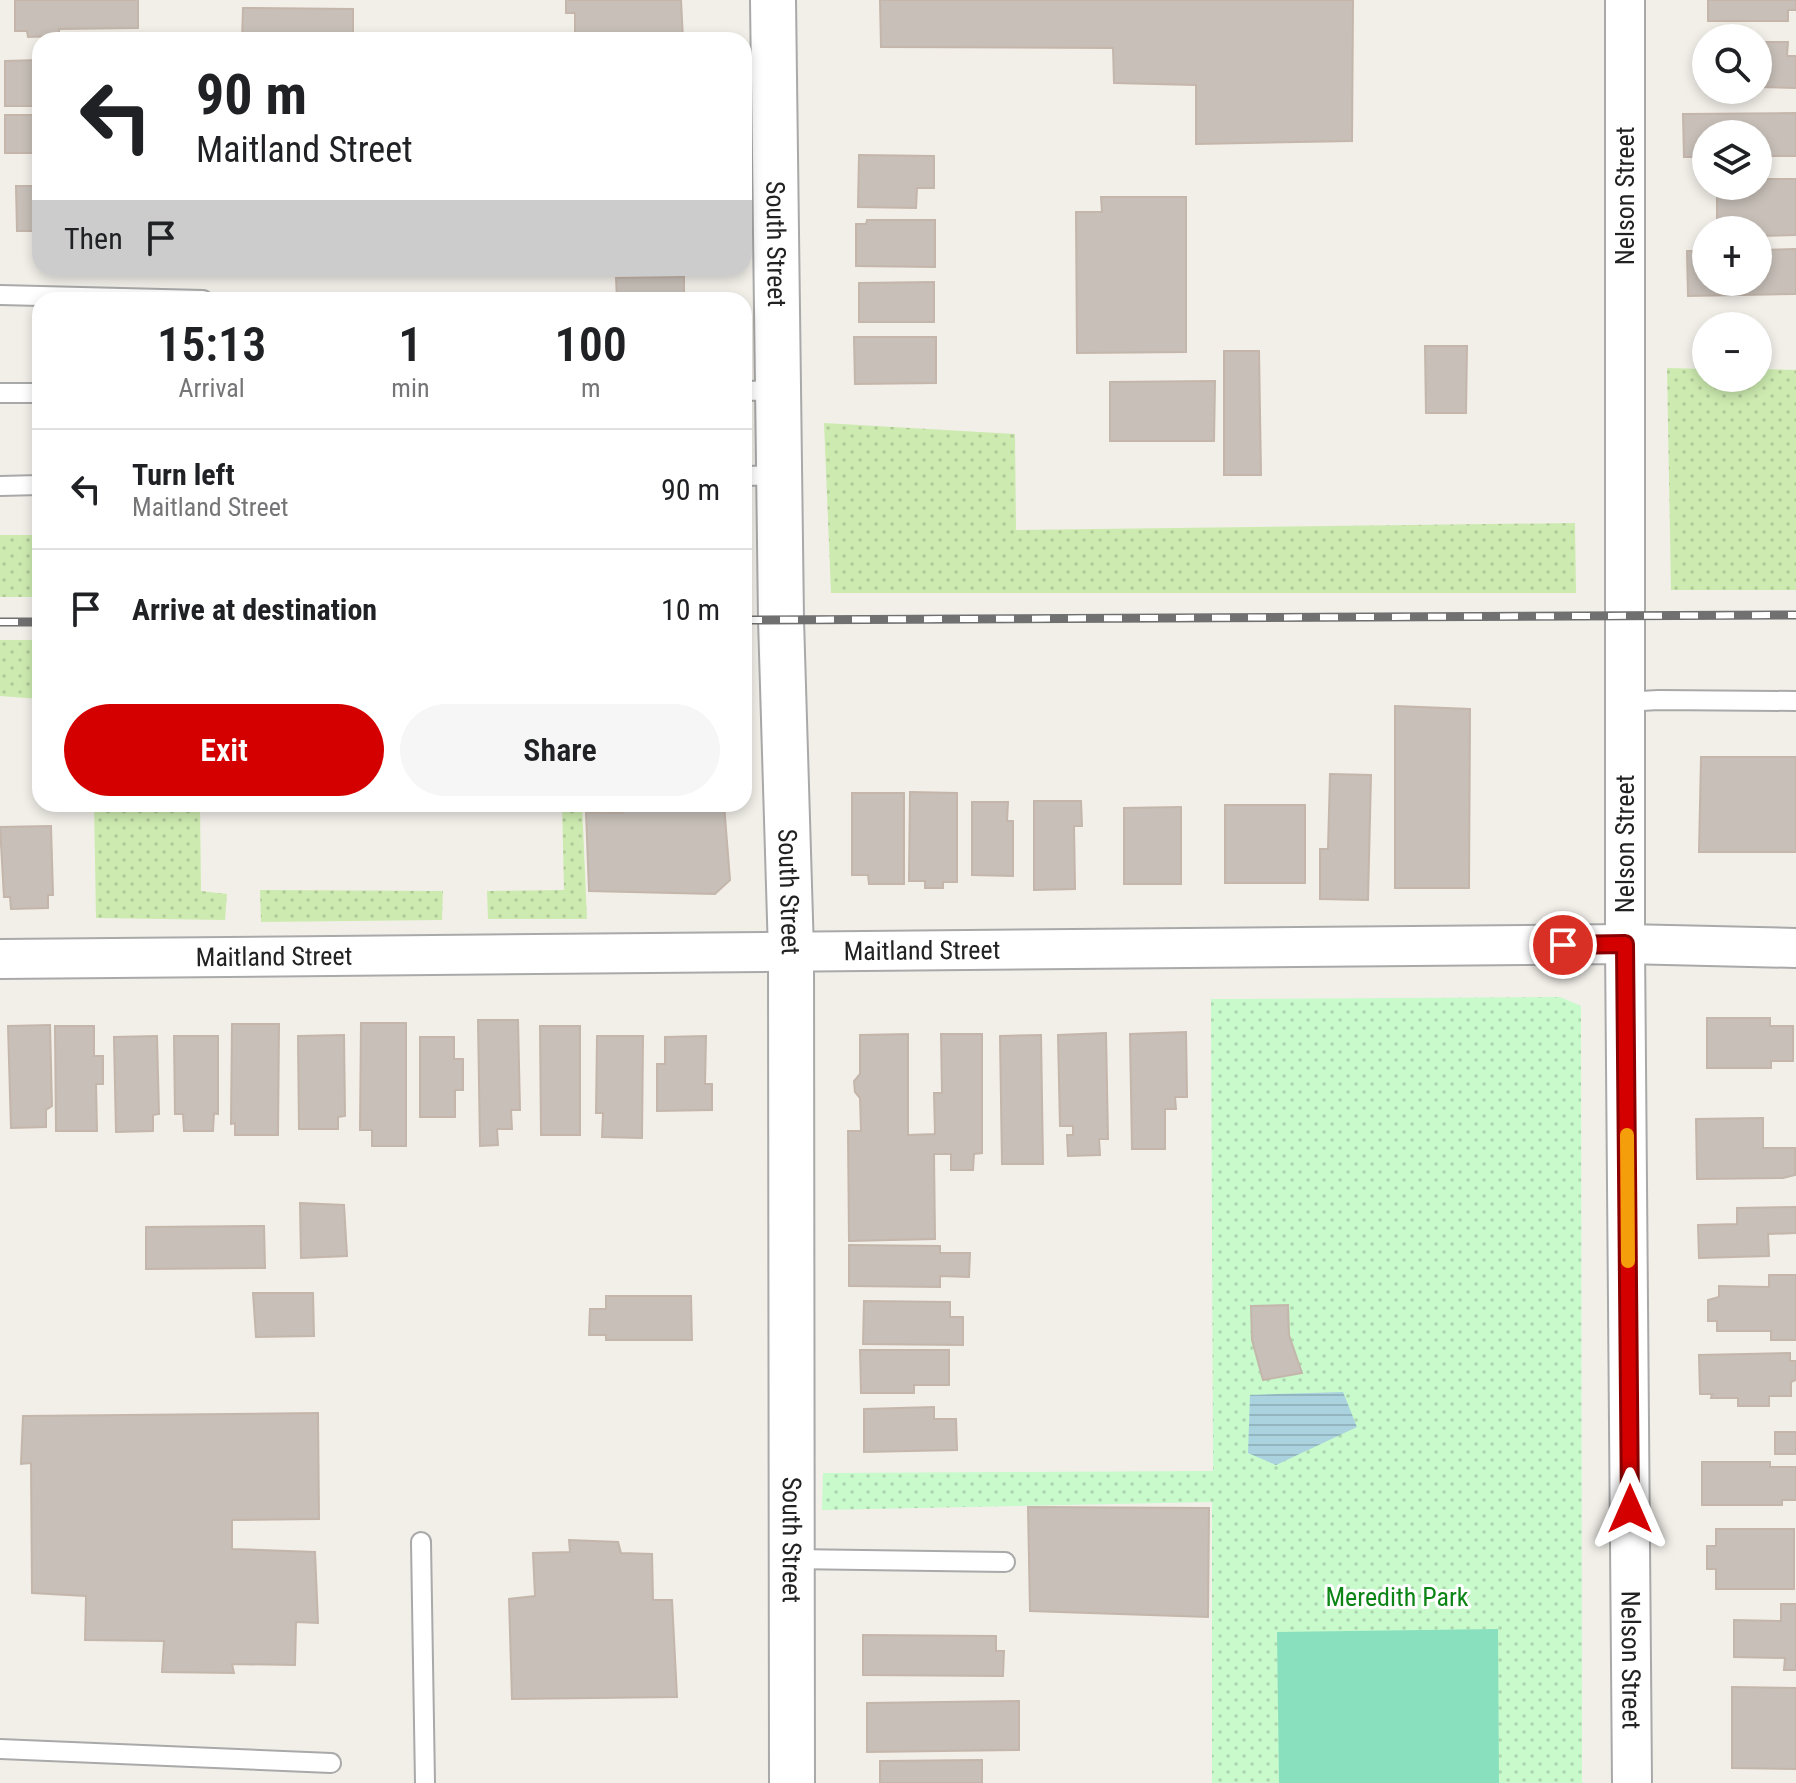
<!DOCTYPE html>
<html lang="en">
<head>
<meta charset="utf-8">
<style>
	:root { --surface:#fff; --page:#f6f6f6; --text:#202124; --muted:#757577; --line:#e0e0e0; --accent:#d40000 }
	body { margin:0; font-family:"Roboto Condensed",sans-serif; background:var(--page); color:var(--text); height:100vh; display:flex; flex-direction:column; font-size:30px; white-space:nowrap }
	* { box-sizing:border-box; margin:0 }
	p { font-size:26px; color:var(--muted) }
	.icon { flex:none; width:44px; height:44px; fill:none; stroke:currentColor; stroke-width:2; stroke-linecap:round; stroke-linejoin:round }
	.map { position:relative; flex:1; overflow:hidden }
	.details { position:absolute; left:32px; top:292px; width:720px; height:520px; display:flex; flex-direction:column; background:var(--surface); border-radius:24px; box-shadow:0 4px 12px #0003 }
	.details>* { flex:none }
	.banner { position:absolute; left:32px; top:32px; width:720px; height:244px; border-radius:24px; box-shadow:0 4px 12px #0003; background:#fff; color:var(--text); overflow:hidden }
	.fabs { position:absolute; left:1692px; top:24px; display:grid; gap:16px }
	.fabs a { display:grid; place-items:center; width:80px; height:80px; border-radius:50%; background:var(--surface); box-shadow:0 4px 12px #0003; font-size:40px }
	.pin { position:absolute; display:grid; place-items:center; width:68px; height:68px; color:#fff; margin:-34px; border:4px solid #fff; border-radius:50%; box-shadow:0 2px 8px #0007 }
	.me { position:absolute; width:88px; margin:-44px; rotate:0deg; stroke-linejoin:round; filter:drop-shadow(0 0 6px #0008) }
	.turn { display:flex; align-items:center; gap:28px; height:168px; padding:0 32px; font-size:36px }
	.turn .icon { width:104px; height:104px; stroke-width:2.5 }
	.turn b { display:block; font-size:56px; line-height:68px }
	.then { display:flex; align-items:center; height:76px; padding:0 32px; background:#0003; gap:16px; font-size:30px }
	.eta { display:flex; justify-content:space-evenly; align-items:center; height:136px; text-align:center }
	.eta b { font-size:48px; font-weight:600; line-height:56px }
	.cta { display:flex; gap:16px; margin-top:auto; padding:16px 32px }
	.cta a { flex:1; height:92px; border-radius:48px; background:var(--accent); color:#fff; font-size:32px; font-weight:600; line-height:92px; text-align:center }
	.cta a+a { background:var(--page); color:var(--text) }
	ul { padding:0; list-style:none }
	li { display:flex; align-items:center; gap:24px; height:120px; padding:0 32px; border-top:2px solid var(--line) }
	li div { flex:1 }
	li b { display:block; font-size:30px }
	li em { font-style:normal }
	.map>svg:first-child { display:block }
	.grass { fill:url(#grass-dots) }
	.park { fill:url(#park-dots) }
	.pitch { fill:#88e0be }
	.water { fill:url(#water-rules) }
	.building { fill:#c7bfb8; stroke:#c4b6ab; stroke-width:2 }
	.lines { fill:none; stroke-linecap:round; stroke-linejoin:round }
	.service-casing { stroke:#a9a9a9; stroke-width:22 }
	.minor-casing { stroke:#a9a9a9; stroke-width:42 }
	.tertiary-casing { stroke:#a9a9a9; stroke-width:48 }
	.service { stroke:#fff; stroke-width:18 }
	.minor { stroke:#fff; stroke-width:38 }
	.tertiary { stroke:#fff; stroke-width:44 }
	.rail-casing { stroke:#707070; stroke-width:9 }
	.rail { stroke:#fff; stroke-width:6; stroke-dasharray:18; stroke-linecap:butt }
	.route-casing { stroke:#8a0000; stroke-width:20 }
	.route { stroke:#d40000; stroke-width:14 }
	.slow { stroke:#f59e0b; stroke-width:14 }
	.labels { text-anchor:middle; stroke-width:6; stroke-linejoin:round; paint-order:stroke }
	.street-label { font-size:26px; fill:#222; stroke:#fff }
	.park-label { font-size:26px; fill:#0c8416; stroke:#fff }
</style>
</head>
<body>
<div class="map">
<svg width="1796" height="1783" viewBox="0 0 1796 1783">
	<defs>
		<pattern id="grass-dots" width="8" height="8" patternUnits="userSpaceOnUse" patternTransform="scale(2)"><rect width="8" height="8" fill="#cdebb0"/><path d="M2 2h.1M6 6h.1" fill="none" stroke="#b0c997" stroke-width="1.8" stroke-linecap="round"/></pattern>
		<pattern id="park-dots" width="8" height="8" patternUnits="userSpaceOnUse" patternTransform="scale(2)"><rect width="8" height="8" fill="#c8facc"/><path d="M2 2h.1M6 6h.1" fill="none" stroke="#acd6af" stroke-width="1.8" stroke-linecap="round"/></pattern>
		<pattern id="water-rules" width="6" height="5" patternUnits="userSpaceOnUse" patternTransform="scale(2)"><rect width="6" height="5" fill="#aad3df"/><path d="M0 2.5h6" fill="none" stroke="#92b5bf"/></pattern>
	</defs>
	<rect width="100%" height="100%" fill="#f2efe9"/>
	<path class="grass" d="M1667,368L1706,369V378H1758V369L1796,370V590H1671Z
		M824,423L1015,434L1016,530L1575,523L1576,593H831Z
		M0,535H40V597H0Z
		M0,640H40V699L0,696Z
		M94,804H200L201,891L227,894L225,920L96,918Z
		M562,804H582L587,919H488L487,891L564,890Z
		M260,890L443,891L442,920L261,922Z"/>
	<path class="park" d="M1560,997L1581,1006L1582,1783H1212V1502L822,1510L823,1473L1213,1471L1211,999Z"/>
	<path class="pitch" d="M1498,1629L1499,1783H1279L1277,1632Z"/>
	<path class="water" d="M1343,1392L1357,1427L1276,1465L1248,1453L1250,1395Z"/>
	<path class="building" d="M15,0H138V28L59,29V36L28,37L27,31H15Z
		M566,0H681L683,40H601L600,35H575V13H566Z
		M880,0H1353L1352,141L1196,144V85L1114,83L1113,48L881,47Z
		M1708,0H1796V10H1788V21H1708Z
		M243,8L353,9V40H242Z
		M1758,42H1788L1787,56H1796V88L1758,87Z
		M40,60V106H5V61Z
		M1796,113V156H1758V134H1706V157H1684L1683,114Z
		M5,115H40V153H5Z
		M859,155L934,156V188H917L916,208L858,207Z
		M1758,179H1796V235L1758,236V230H1717V186H1758Z
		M16,186H40V231H17Z
		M1101,197H1186V352L1077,353L1076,212H1102Z
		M867,220H935V267L856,266V224H866Z
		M1796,249V294L1688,296L1687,251H1706V282H1758V250Z
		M684,277V300H617L616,278Z
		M934,282V322H859V283Z
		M854,337H936V383L855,384Z
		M1425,346H1467L1466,413H1426Z
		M1224,351H1259L1261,475H1224Z
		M1215,381L1214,441H1110V382Z
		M1395,706L1470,709L1469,888H1395Z
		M1701,757H1796V852H1699Z
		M1330,774L1371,775L1368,900L1320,899V849H1328Z
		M910,792L957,793V882H943V888H925V881H909Z
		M852,793H904V884H869L868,875H852Z
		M1034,801H1081L1082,826H1074L1075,889L1034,890Z
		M972,802H1008L1007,821H1013V876L972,875Z
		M623,804H724L730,880L715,894L589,891L586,812L623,813Z
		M1225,805H1305V883H1225Z
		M1181,807V884H1124V808Z
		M51,826L53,895H48V908L11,909L10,897H4L0,827Z
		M1707,1018H1770V1026H1793V1061H1771V1068H1707Z
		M478,1020H518L520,1110H511L512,1129H497L498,1145L480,1146Z
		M361,1023H406V1146H372V1130H360Z
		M232,1024H279L278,1135H235V1123L231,1124Z
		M50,1025L52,1106L46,1110V1127L11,1128L8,1026Z
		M55,1026H94V1056H103V1084H96L97,1131H56Z
		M540,1026H580V1135H541Z
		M1186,1032L1187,1097H1175L1176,1109H1165V1149H1132L1130,1034Z
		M1106,1033L1108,1139H1099L1100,1155L1068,1156L1067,1135H1073V1126H1060L1058,1035Z
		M908,1034V1135L935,1134L934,1093H942L941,1034H982V1153L974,1154L973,1170H951V1154H934L935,1239L849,1241L848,1131H861L860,1098L855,1092L854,1081L860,1074V1035Z
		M344,1035L345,1116L338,1117V1129H299L298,1036Z
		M1041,1035L1043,1164H1002L1000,1036Z
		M157,1036L159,1114L153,1115V1131L116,1132L114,1037Z
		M174,1036H218V1114L214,1113L213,1131H184L183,1114H175Z
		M597,1036H643L642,1138L602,1137L603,1113H596Z
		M706,1036L705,1084H712V1110L657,1111V1064H665V1037Z
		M420,1037H454V1059H463V1090H455V1117H420Z
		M1763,1118V1148H1795V1175L1783,1178L1697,1179L1696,1119Z
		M300,1203L344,1205L347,1256L301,1258Z
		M1796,1207V1233L1768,1234L1769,1256L1699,1258L1698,1225L1737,1224V1208Z
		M264,1226L265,1268L146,1269V1227Z
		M849,1245L940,1246V1253H970L969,1277L940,1276V1287L849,1286Z
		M1769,1275H1796V1340H1771V1331H1717V1321H1708V1300L1719,1297V1286L1769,1287Z
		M253,1293H313L314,1336L256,1337Z
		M606,1296H691L692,1340H606V1335H589L590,1309H606Z
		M864,1301L950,1302V1317H963V1345L863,1344Z
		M1288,1305L1289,1335L1302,1373L1263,1380L1252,1340L1251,1306Z
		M860,1350H949V1385H914V1393H861Z
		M1790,1353V1361H1796V1380L1791,1382V1396H1769V1406H1738V1398H1711L1712,1394H1700L1699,1355Z
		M934,1407V1419H956L957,1450L864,1452V1409Z
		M318,1413L319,1519L232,1520V1549L315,1552L318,1623L296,1622L295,1665L232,1664L234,1673L162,1672L164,1641L85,1640L86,1596L32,1593L31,1463L21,1464L23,1416Z
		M1775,1432H1796V1454H1775Z
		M1702,1462H1770V1467H1796V1500H1782V1505H1702Z
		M1028,1507L1209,1508L1208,1617L1030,1611Z
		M1716,1529H1794V1589H1716V1569H1707V1546H1716Z
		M569,1540L618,1542L621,1553L652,1554L653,1600H672L677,1697L512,1699L509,1599L535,1596L533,1553L570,1552Z
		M1781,1604H1796V1670H1784L1785,1658L1734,1657V1620L1781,1621Z
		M863,1635L996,1636V1651H1004L1003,1676L863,1675Z
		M1732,1687L1796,1688V1769L1732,1768Z
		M1019,1701V1750L867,1752V1703Z
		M982,1760V1783H880V1761Z"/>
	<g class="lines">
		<defs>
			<path id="service" d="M0,295L203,300
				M744,391L780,390
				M0,393H40
				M744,476L781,475
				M0,486L40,485
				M1625,702L1658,700L1796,701
				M421,1542L425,1783
				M792,1559L1005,1562
				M0,1749L331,1763"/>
			<g id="minor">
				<path id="s1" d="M1625,0V944L1632,1783"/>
				<path id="s2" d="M0,959L1625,944L1796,948"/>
			</g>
			<g id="tertiary">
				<path id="s3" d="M773,0L781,620L791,952L792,1783"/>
			</g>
		</defs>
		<use href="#service" class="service-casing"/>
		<use href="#minor" class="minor-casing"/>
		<use href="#tertiary" class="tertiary-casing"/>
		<use href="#service" class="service"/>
		<use href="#minor" class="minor"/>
		<use href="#tertiary" class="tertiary"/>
		<defs>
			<path id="rail" d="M744,620L1796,615
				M0,622H40"/>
		</defs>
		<use href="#rail" class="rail-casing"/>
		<use href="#rail" class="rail"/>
	</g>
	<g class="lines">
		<defs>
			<path id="route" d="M1563,945L1625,944L1630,1509"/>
		</defs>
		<use href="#route" class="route-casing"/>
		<use href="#route" class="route"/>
		<path class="slow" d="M1627,1135L1628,1261"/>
	</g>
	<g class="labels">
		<g class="street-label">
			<text transform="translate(1625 196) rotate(-90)" y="9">Nelson Street</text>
			<text dy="9" stroke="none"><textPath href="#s3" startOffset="244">South Street</textPath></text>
			<text transform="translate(1625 844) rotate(-90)" y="9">Nelson Street</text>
			<text dy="9" stroke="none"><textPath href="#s3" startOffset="892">South Street</textPath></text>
			<text dy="9" stroke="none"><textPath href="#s2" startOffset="922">Maitland Street</textPath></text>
			<text dy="9" stroke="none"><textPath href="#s2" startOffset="274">Maitland Street</textPath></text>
			<text dy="9" stroke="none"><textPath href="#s3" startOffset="1540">South Street</textPath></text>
			<text dy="9" stroke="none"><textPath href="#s1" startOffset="1660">Nelson Street</textPath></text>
		</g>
		<g class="park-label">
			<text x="1397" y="1606">Meredith Park</text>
		</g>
	</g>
</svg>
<div class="fabs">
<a><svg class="icon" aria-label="search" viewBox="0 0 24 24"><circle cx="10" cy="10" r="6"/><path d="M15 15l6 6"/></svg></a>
<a><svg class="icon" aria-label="layers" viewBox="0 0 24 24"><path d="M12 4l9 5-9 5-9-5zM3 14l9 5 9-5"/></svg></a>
<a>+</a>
<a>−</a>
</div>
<div class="pin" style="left:1563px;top:945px;background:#d93025"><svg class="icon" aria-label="arrive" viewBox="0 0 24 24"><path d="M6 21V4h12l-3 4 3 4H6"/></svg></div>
<svg class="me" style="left:1630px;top:1509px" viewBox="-20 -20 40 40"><path d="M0-17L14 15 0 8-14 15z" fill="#d40000" stroke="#fff" stroke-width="4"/></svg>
<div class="banner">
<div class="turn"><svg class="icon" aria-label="left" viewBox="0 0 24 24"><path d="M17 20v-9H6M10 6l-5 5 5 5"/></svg><div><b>90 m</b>Maitland Street</div></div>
<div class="then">Then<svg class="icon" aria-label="arrive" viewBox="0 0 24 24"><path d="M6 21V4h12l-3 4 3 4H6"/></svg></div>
</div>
<section class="details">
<div class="eta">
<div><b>15:13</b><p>Arrival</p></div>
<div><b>1</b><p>min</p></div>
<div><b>100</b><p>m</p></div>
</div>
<ul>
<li><svg class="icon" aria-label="left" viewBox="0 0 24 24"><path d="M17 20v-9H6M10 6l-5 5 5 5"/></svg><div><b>Turn left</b><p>Maitland Street</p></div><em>90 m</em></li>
<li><svg class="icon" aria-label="arrive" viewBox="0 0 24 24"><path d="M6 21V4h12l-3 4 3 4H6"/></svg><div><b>Arrive at destination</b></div><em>10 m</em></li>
</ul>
<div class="cta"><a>Exit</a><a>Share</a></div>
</section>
</div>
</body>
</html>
